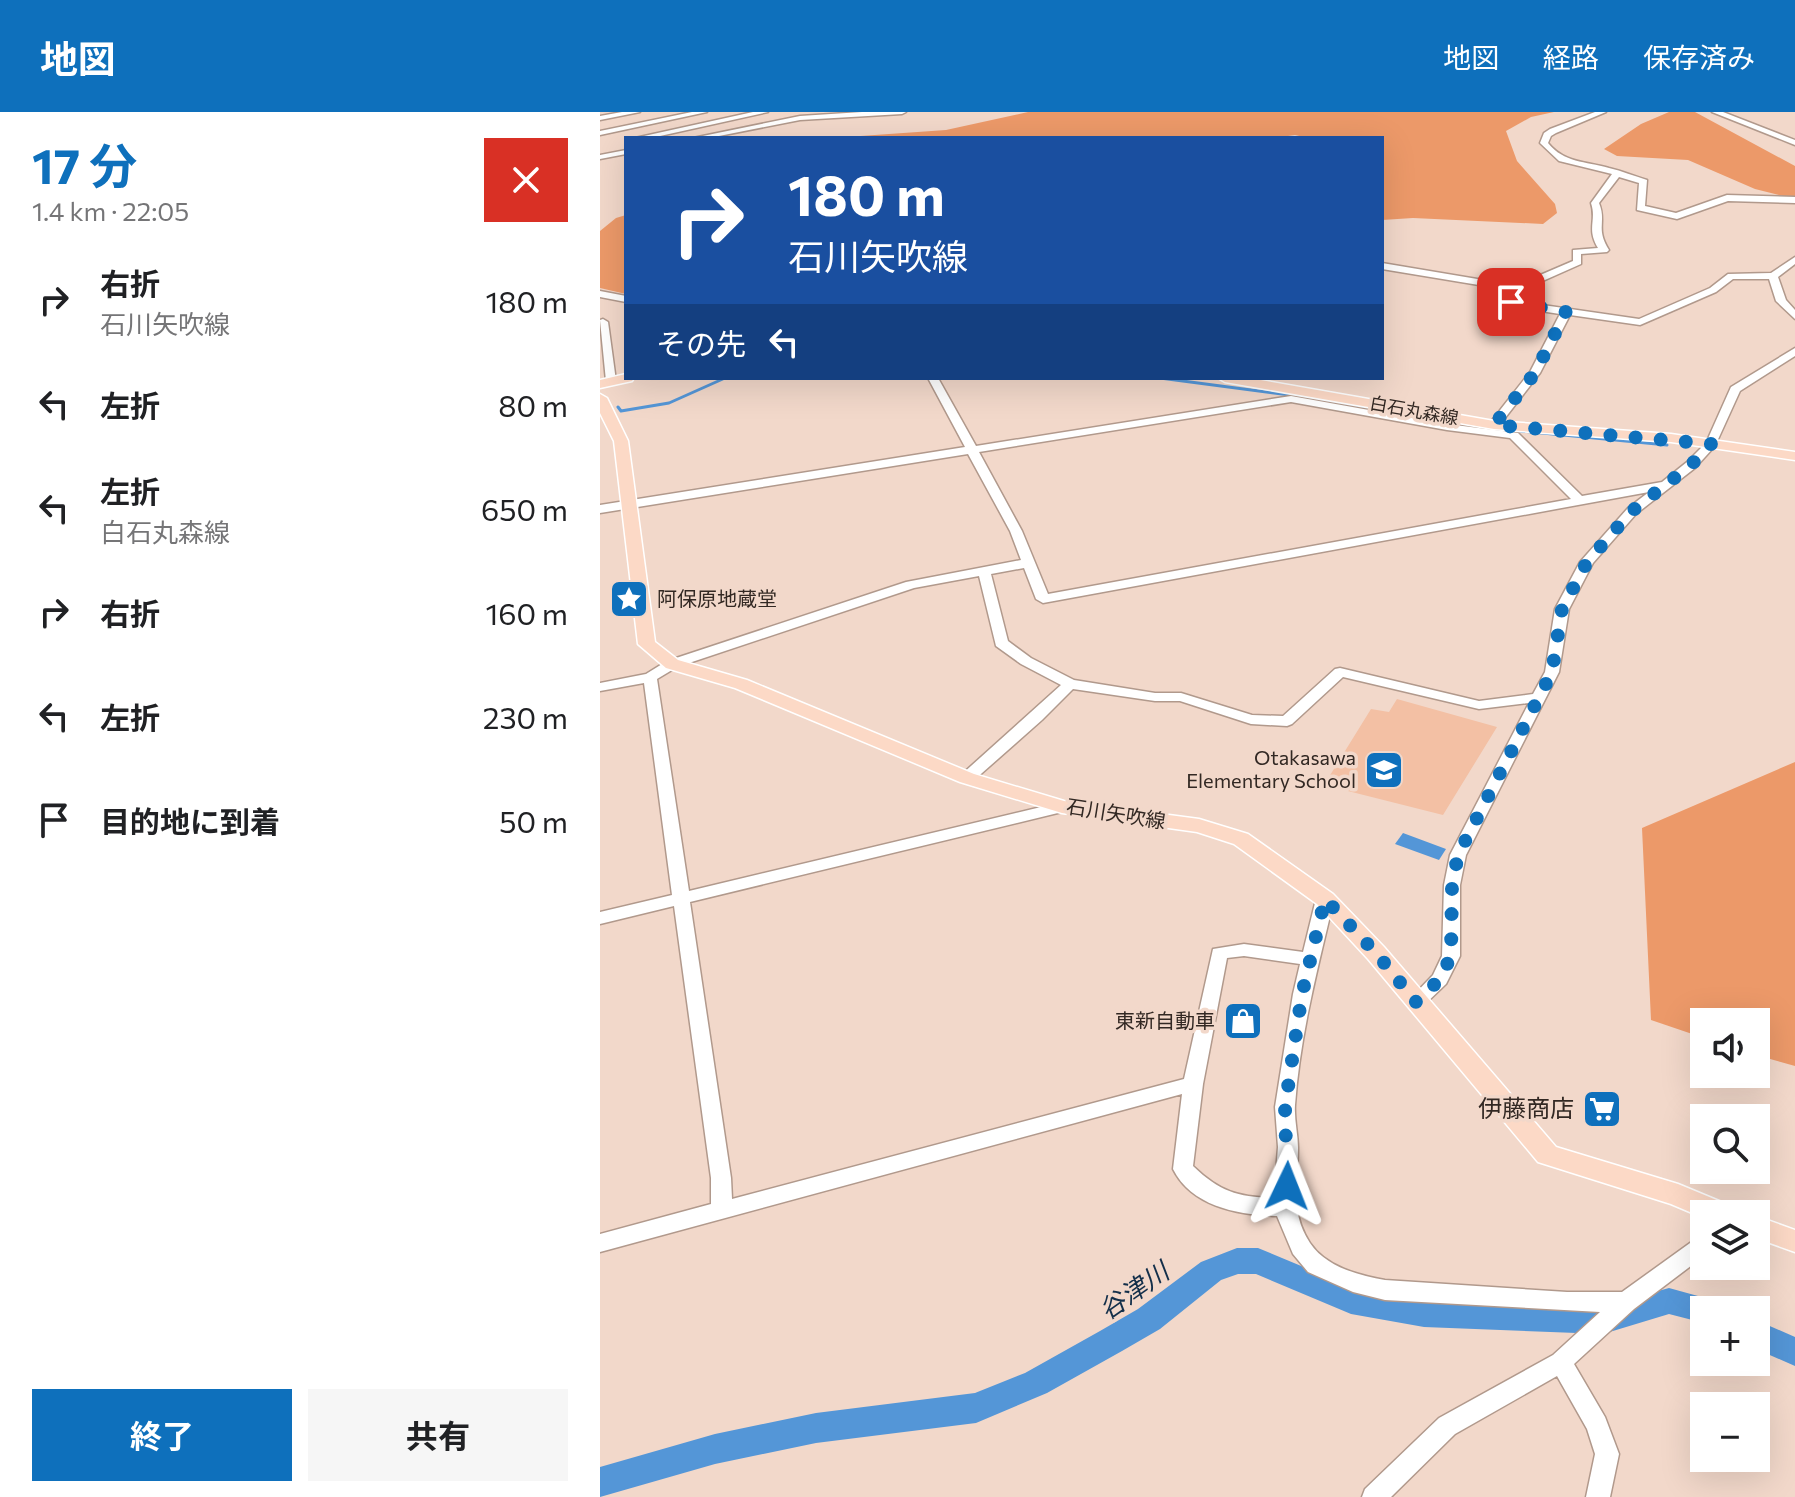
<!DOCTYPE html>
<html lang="ja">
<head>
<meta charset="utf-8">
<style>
	:root { --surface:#fff; --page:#f6f6f6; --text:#202124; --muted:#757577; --accent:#0e70bc }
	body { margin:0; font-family:Commissioner,"Noto Sans JP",sans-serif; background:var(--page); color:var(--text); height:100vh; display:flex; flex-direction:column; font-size:30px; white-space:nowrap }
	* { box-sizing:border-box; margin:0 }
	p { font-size:26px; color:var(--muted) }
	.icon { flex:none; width:44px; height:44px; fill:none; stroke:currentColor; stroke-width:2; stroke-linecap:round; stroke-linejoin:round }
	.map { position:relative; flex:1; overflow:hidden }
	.panel { display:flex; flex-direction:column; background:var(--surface); width:600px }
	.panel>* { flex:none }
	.hud { position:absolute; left:24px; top:24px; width:760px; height:244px; border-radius:0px; box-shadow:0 8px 32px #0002; background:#1a4fa0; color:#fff; overflow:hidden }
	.fabs { position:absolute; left:1090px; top:896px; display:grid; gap:16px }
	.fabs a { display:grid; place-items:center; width:80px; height:80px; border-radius:0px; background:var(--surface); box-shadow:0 8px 32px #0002; font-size:40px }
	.pin { position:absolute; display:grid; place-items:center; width:68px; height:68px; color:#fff; margin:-34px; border-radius:16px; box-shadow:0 4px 12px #0006 }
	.me { position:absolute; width:88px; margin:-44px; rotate:2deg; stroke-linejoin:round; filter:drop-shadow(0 0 6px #0008) }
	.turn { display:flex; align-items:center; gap:28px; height:168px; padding:0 32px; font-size:36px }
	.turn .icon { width:104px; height:104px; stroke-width:2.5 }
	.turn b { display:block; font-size:56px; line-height:68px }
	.then { display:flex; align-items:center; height:76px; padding:0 32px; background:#0003; gap:16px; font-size:30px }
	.round { display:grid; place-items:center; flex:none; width:84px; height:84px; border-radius:0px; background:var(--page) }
	.headline { display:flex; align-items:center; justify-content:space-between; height:136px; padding:0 32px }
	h1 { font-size:48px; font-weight:700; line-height:60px; color:var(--accent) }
	.button { display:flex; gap:16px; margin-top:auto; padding:16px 32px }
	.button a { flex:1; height:92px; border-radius:0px; background:var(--accent); color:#fff; font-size:32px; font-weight:700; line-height:92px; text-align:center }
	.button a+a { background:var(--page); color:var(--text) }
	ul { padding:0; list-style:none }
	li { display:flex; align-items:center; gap:24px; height:104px; padding:0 32px }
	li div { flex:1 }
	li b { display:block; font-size:30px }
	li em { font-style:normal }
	header { display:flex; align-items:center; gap:48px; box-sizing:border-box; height:112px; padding:0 40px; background:var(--accent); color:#fff }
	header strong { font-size:38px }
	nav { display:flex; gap:44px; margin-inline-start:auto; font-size:28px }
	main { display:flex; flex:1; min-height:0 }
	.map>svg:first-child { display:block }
	.green { fill:#f3c0a4 }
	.forest { fill:#ec9969 }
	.water { fill:#5496d7 }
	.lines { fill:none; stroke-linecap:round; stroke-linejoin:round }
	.stream { stroke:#5496d7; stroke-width:3 }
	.river { fill:#5496d7; fill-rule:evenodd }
	.minor-casing { stroke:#b1998c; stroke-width:3 }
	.major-casing { stroke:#fff; stroke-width:3 }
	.minor { fill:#fff; fill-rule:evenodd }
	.major { fill:#fcd9c6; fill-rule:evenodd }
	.route { stroke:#0e70bc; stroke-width:14; stroke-dasharray:0 25.2 }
	.labels { text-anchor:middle; stroke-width:7; stroke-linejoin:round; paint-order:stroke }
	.far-street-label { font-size:18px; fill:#322823; stroke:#f2d8ca }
	.poi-label { font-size:20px; fill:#322823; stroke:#f2d8ca; text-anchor:end }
	.street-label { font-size:20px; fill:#322823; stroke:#f2d8ca }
	.near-poi-label { font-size:24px; fill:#322823; stroke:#f2d8ca; text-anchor:end }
	.near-water-label { font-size:26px; font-style:italic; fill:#132f4a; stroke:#f2d8ca }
</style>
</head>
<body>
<header>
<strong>地図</strong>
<nav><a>地図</a><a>経路</a><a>保存済み</a></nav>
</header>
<main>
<section class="panel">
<div class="headline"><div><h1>17 分</h1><p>1.4 km · 22:05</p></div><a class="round" style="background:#d93025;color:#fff"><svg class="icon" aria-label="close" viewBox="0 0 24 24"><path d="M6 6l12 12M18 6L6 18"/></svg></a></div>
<ul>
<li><svg class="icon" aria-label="right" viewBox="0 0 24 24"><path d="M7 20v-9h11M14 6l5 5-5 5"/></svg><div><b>右折</b><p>石川矢吹線</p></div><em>180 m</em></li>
<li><svg class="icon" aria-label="left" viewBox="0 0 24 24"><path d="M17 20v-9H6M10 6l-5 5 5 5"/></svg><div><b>左折</b></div><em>80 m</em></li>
<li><svg class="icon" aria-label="left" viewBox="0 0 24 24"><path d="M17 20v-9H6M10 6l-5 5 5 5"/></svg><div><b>左折</b><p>白石丸森線</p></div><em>650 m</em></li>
<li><svg class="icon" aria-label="right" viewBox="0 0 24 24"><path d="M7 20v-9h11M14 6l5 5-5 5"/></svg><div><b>右折</b></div><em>160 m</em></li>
<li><svg class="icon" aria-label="left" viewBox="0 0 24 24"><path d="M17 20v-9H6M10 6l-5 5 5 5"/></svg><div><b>左折</b></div><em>230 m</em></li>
<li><svg class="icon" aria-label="arrive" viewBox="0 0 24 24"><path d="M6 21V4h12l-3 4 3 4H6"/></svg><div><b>目的地に到着</b></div><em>50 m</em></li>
</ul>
<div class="button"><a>終了</a><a>共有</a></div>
</section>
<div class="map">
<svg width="1195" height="1385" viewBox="0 0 1195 1385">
	<rect width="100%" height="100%" fill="#f2d8ca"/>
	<path class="green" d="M797,587L897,615L843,703L724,673L771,597L789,600Z"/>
	<path class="forest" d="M428,0H954L931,5L906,19L917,49L955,92L957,101L943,112L813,106L782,108V26H708L695,23L674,26H232L346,18Z
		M1069,0H1095L1195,54V87L1155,77L1088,48L1017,44L1004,37L1041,12Z
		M26,103V182L0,176V119L16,106Z
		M1195,650V954L1156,943V910H1104V926L1051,908L1042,716Z"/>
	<path class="water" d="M803,721L846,737L839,748L795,732Z"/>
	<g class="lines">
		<path class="stream" d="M560,266L690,283L849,312L1067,333
			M18,295L21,299L69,291L125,266"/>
		<path class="river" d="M637,1136H658L754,1176L824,1189L1003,1194L1069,1176L1116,1189L1120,1198H1104V1211L1069,1202L1003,1222L824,1215L751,1202L656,1162H638L621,1168L560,1217L522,1239L447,1281L376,1311L216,1331L115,1352L0,1385V1355L115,1322L216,1301L375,1281L425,1261L500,1219L538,1197L601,1150Z
			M1156,1208L1195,1225V1254L1156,1237Z"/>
		<defs>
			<path id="minor" d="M22,0H40L0,8V4Z
				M92,0H107L0,23V19Z
				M153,0H168L51,26H35Z
				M262,0H306L302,2L200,8L109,26H93L200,4Z
				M995,0H1006L956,21L951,24L948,31C964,51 985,49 1009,56C1022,59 1034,64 1047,68L1045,94L1076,101L1127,83L1195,85V91L1128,89L1077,107L1037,98L1039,71L1019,65L999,91C1007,110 995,116 1009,138L1007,140L981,142V152L911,183L915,189L1039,207L1110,176L1128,162L1171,161L1195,145V152L1178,165L1186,188L1195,198V207L1176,189L1169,167H1133L1116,180L1040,213L970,203L940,261L898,315H890V311L930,260L960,202L908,194L900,182L903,177L782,157V151L907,172L912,175L973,149V138L998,136C986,116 997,109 991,91L1012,62L959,49L940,31L944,21L950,17Z
				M1112,0H1123L1195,28V33Z
				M26,38V42L0,47V43Z
				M0,179L26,184V190L0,185Z
				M3,207L8,210L16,269L11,272L6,269L0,208Z
				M1195,236V244L1140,279L1115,334L1095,356L1036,402L993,451L969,497L959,560L866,743L860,773V844L846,872L822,895H810L807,890L833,863L842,844L844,773L850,743L929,591L879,597L743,565L692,612L687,614L651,612L580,589H555L473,577L442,608L373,669L367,671L359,666L361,663L461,573L421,552L396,534L379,464L314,476L77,555L57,567L89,779L462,690L470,695L462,700L90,790L131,1066L132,1087L584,967L613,837L644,832L703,840L716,787L719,783H731L734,787C718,855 700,923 695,993C694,1007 698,1022 698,1036C698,1071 689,1099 710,1131C726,1155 758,1163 785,1168L967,1180H1022L1097,1126L1104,1123V1144L1034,1197L974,1252L1005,1305L1019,1342L1010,1385H986L995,1342L987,1317L957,1264L855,1322L791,1385H762L765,1377L839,1306L953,1243L1000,1200L785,1188L753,1180L708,1160L693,1142L677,1104C639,1103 592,1095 573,1057L582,982L0,1140V1122L111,1092V1066L74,794L0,812V800L72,783L44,571L0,579V571L46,562L67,549L306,470L421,448L410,419L368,342L0,401V393L365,335L328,266H338L376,334L691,284L847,312L918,321L982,384L1062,370L1087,350L1106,331L1131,275ZM691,290L847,318L910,326L971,387L448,482L422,419L379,340ZM1049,380L1028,396L980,450L955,497L945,560L933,582L879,589L740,556L735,557L683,604L652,603L581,581H555L474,568L431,546L408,529L391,462L424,456L436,487L443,491ZM644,844L700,852L693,882L675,995L678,1035L674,1086C638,1085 620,1080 593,1054L603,972L627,846Z"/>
			<path id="major" d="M26,262V266H34L32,269L0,276V268Z
				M618,266H649L894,309L1071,322L1195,340V348L1071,330L894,317L625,270Z
				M0,282L7,286L28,329L55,530L78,548L147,568L374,662L464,689L599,707L648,722L733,782L784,835L956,1035L1078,1072L1131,1094L1135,1102H1104V1106L1071,1092L938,1050L768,847L717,792L634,732L597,720L462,701L360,670L135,576L66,556L38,532L14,329L0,301Z
				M1156,1104L1195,1118V1140L1156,1126Z"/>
		</defs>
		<use href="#minor" class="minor-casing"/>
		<use href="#major" class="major-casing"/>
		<use href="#minor" class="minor"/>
		<use href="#major" class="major"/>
	</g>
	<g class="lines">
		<path class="route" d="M687,1074L685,995L702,882L725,787L776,841L816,890L840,867L851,844L852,773L858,743L952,560L962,497L987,450L1032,399L1091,353L1111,332L894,313L935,261L966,200L911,190"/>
	</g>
	<defs>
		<symbol id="sight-square" viewBox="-11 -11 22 22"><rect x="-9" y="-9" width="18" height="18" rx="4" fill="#0e70bc" stroke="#f2d8ca"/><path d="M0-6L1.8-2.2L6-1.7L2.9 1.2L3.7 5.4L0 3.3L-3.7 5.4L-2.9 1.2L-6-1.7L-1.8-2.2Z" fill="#fff"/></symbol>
		<symbol id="school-square" viewBox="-11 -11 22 22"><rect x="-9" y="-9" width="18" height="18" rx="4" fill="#0e70bc" stroke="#f2d8ca"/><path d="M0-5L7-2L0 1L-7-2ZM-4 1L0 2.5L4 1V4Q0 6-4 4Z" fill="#fff"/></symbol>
		<symbol id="shop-square" viewBox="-11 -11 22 22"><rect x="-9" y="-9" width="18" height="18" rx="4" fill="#0e70bc" stroke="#f2d8ca"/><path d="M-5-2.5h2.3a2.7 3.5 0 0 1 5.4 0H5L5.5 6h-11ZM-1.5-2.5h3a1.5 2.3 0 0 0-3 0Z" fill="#fff"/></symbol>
		<symbol id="supermarket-square" viewBox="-11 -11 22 22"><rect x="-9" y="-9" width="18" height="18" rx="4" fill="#0e70bc" stroke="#f2d8ca"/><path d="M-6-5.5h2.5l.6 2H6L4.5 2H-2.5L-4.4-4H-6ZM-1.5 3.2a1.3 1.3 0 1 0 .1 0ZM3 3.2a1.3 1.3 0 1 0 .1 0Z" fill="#fff"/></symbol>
	</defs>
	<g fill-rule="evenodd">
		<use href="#sight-square" x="7" y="465" width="44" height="44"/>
		<use href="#school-square" x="762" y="636" width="44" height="44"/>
		<use href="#shop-square" x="621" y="887" width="44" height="44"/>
		<use href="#supermarket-square" x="980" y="975" width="44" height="44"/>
	</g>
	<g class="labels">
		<g class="far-street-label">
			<text transform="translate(814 299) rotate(10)" y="6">白石丸森線</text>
		</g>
		<g class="poi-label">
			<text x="57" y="494" text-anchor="start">阿保原地蔵堂</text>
			<text x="756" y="653">Otakasawa<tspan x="756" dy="23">Elementary School</tspan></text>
			<text x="615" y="916">東新自動車</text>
		</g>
		<g class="street-label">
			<text transform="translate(516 702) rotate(9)" y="7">石川矢吹線</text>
		</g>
		<g class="near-poi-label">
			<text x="974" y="1005">伊藤商店</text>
		</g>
		<g class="near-water-label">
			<text transform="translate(534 1179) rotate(-35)" y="9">谷津川</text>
		</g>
	</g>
</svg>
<div class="fabs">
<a><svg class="icon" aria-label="sound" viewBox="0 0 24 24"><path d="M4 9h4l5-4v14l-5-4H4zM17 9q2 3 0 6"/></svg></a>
<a><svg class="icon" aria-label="search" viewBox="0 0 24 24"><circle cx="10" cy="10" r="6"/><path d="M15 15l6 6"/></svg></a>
<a><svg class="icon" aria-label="layers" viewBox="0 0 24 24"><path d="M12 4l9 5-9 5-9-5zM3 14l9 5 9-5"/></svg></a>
<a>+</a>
<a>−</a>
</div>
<div class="pin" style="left:911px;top:190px;background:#d93025"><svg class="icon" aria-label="arrive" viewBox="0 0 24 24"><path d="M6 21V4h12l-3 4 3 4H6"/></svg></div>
<svg class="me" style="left:687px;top:1074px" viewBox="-20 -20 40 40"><path d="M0-17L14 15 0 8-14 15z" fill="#0e70bc" stroke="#fff" stroke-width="4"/></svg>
<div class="hud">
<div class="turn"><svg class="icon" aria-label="right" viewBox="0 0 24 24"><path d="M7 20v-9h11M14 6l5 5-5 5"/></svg><div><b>180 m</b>石川矢吹線</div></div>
<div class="then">その先<svg class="icon" aria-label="left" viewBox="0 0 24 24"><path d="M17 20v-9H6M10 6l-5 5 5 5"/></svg></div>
</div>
</div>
</main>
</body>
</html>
